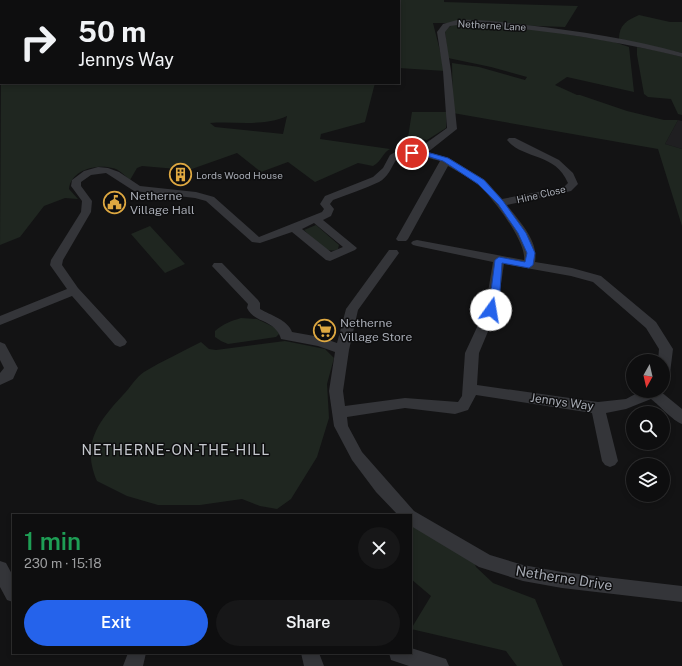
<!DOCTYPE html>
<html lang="en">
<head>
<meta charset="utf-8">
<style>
	:root { --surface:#0e0e0f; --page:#171718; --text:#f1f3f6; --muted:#9b9c9e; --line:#2e2e2f; --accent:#2563eb }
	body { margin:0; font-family:"Public Sans",sans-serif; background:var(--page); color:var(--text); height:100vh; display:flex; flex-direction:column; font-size:15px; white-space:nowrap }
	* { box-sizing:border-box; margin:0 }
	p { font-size:13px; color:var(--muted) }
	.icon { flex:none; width:22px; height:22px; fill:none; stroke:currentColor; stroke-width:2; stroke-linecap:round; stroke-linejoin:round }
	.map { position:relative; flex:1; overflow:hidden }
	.sheet { position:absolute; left:12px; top:514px; width:400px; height:140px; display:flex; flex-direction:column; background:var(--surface); border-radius:0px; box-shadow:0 2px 6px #0003,0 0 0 1px var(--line) }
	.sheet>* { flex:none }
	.guide { position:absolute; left:0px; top:0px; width:400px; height:84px; box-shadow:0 2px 6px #0003,0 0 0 1px var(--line); background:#0e0e0f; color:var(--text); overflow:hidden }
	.needle { width:26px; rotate:188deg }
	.buttons { position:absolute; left:626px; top:354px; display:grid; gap:8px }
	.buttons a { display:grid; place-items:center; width:44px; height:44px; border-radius:50%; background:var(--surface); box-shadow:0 2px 6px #0003,0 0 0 1px var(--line); font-size:20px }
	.pin { position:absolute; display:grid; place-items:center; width:34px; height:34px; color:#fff; margin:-17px; border:2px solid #fff; border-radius:50%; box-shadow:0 1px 4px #0007 }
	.me { position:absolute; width:44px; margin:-22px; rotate:13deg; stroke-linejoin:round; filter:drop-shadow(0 0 3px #0008) }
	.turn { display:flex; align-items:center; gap:14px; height:84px; padding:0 12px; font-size:18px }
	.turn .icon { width:52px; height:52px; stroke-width:2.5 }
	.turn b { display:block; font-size:28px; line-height:34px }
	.round { display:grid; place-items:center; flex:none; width:42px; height:42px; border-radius:21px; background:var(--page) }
	.head { display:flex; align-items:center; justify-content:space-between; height:68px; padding:0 12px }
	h1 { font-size:24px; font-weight:600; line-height:30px; color:#1e9e55 }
	.primary-button { display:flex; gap:8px; margin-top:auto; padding:8px 12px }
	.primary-button a { flex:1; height:46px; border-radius:24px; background:var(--accent); color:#fff; font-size:16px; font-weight:600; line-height:46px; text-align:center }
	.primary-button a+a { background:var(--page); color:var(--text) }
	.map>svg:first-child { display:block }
	.built { fill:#1f1f21 }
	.green { fill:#1f2620; fill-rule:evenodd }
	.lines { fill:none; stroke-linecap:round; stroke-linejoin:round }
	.minor { fill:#343539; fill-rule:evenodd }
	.route { fill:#2563eb; stroke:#184099 }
	.labels { text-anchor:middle; stroke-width:3; stroke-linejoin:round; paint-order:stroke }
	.far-street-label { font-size:10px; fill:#a6aab3; stroke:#0e0e0f }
	.far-poi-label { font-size:10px; fill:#a6aab3; stroke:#0e0e0f; text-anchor:start }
	.poi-label { font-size:12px; fill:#a6aab3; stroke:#0e0e0f; text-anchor:start }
	.street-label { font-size:12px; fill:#a6aab3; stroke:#0e0e0f }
	.quarter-label { font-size:14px; letter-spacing:1px; fill:#c6c9cf; stroke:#0e0e0f }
	.near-street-label { font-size:14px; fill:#a6aab3; stroke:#0e0e0f }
</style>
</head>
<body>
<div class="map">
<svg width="682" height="666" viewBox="0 0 682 666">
	<rect width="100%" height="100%" fill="#131314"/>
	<path class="built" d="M678,120L682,121V149L665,144Z"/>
	<path class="green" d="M197,0H444V2L578,6L565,27L511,25L614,42L629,47L634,92L567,77L555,85L577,95H580L627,111L664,120H678L665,144L682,149V226L658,149L453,113L452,63L479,67L525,80L527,77L491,67L448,58L445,31L454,23H433L445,71L399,68V1H194Z
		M639,15L670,22H682V53L619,39C619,25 627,20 639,15Z
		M637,47L659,51L682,57V115L678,114L671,99L648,97L644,94L637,55Z
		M1,73V83H375L365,122L321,134L320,139L390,149C383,152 382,161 373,166L358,163L315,182L288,162L261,172L237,153L189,170L142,166L137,168L130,180C124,175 119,169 112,168C96,164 71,170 69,189L78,199L65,198L44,206L20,237L0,245ZM287,116L283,134L215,127L210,123C236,121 263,127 287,116Z
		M412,112H447L446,128L427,140L408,137Z
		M316,225L339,245L338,249C326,256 313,238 304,230Z
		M150,226L185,264L165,273L131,234Z
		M241,318L257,319L280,330V333L276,337L228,344L221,341L215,337V331C223,324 231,321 241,318Z
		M285,341L325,349L334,358L327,384L329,418L317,457L291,499L277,509L260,506L242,499L200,505H158L127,496L97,481C81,444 98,422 123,395C130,388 136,377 144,372C162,361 182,352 201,342L209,349L216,350Z
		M411,517L471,553L476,567L493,583L535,599L563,666H517L506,651L411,629L431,596L411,579Z"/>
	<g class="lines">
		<path class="minor" d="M457,20C480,19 503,22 526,25C579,31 631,39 682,53V57C629,44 577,35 523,29C499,26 474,21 450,26L445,32L451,71L457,129L428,152L449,158L485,180L502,199L564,187L568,183C555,152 524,160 507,140L509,138H515L559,160L573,173L578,184L571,191L507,205C519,221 539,241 535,262L572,268L601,276L656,322L673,349L670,373L668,377L663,378V361H658L659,349L646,328L593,282L571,276L504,264L497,310L479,353L477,385L598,402L626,399L641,391H660L682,409V424C673,421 659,405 651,399L626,409L606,413L618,461L615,465L610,467L605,465L602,461L592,413L476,395L468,410L455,414L405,408L347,417L348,426L362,452L414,511L490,555L523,565L562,572L682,586V602L562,588L523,581L479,567L411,526V515H398L376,492L352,460L334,426L329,391L335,352L318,346L281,339C280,336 279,333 277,331C269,320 253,321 247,308L248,304L212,266L214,263H222L258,300L260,303V309C270,315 288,320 292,332L320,337L337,343L346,309L389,250H397L399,253L358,310L349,350L343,391L345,406L405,398L458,402L462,396L465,353L485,310L493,262L417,246L413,245L411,243L413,241L417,240L524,260C527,242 491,195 477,184C468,177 457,171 448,166L408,239L406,241H398L396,239L440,161C430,158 403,150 396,160C391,168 388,177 379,182C364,189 348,194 333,200L330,204L334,209L331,216L323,220L357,248L355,250L330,261L326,260L292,232L260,243L252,242L206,201L195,198L134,191L106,173L91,175L81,182V186L92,201L91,212L63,260L62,265L78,288L125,339L127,342L125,345L120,347L115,345L72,296L0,325V316L67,289L50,265L51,260L81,212L82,201L71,186L72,180L84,171L98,167L108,168L119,172L140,186L196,192L214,197L259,237L322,212L324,209L320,204L325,196L373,177L383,168L390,155L397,151L419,150L422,146L447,128L443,71L437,32L443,24ZM314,223L343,247L331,252L302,229Z
			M0,342L5,344L18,368L13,379L0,385V373L4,368L0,360Z
			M0,561L6,563L13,576V602L7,600L0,587Z
			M411,648L446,659L449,666H409L391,660L389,653H411Z
			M128,653H146L143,666H123Z
			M301,653H319L324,666H304Z"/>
	</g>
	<path class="route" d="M409,151H423L448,158L484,180L503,201L526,233L535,253L533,265L529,268L502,263L500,291L494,312H488L487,310L491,291L495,260L499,257L525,262L527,253L518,233L498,204L478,184L443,161L423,155L409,154Z"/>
	<defs>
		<symbol id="building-ring" viewBox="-11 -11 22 22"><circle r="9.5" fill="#0e0e0f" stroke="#dea841" stroke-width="1.5"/><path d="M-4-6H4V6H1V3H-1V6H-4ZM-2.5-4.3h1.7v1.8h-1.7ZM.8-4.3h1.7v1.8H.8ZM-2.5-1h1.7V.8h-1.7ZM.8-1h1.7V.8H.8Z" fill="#dea841"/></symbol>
		<symbol id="civic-ring" viewBox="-11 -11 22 22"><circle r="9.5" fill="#0e0e0f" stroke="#dea841" stroke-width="1.5"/><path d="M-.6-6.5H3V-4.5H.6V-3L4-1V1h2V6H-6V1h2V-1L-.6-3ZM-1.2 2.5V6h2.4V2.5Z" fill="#dea841"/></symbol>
		<symbol id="supermarket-ring" viewBox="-11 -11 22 22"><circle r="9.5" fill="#0e0e0f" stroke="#dea841" stroke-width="1.5"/><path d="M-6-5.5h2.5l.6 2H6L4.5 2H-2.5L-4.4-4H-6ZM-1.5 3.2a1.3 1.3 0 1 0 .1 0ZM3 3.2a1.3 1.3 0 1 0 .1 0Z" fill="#dea841"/></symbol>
	</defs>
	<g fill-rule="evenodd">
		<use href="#building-ring" x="168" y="162" width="25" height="25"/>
		<use href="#civic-ring" x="102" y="190" width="25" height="25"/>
		<use href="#supermarket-ring" x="312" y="318" width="25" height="25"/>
	</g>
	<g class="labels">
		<g class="far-street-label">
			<text transform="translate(492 25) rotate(3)" y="4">Netherne Lane</text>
			<text transform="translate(541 194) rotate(-13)" y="4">Hine Close</text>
		</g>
		<g class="far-poi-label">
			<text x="196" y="179">Lords Wood House</text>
		</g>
		<g class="poi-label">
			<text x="130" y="200">Netherne<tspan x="130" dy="14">Village Hall</tspan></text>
			<text x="340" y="327">Netherne<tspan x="340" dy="14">Village Store</tspan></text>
		</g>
		<g class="street-label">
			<text transform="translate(562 402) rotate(8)" y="4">Jennys Way</text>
		</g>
		<g class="quarter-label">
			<text x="176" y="455">NETHERNE-ON-THE-HILL</text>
		</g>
		<g class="near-street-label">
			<text transform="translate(564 578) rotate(9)" y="5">Netherne Drive</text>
		</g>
	</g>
</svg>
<div class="buttons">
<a><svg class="needle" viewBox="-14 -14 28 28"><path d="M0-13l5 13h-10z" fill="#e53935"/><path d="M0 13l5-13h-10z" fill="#9b9c9e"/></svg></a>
<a><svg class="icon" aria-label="search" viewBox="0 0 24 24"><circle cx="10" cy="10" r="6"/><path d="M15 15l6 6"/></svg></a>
<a><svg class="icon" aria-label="layers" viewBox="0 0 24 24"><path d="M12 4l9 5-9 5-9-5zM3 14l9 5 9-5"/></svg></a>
</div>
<div class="pin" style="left:412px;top:153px;background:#d93025"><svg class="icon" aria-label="arrive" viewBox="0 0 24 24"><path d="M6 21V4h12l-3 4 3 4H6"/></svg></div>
<svg class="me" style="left:491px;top:310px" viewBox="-20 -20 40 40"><circle r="19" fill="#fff"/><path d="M0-13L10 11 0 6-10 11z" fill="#2563eb"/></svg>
<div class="guide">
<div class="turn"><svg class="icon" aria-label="right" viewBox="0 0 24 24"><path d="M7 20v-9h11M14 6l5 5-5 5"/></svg><div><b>50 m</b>Jennys Way</div></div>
</div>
<section class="sheet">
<div class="head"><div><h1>1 min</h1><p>230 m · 15:18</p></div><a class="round"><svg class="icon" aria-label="close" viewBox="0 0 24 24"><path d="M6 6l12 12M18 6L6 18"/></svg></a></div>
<div class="primary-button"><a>Exit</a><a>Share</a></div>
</section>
</div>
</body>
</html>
